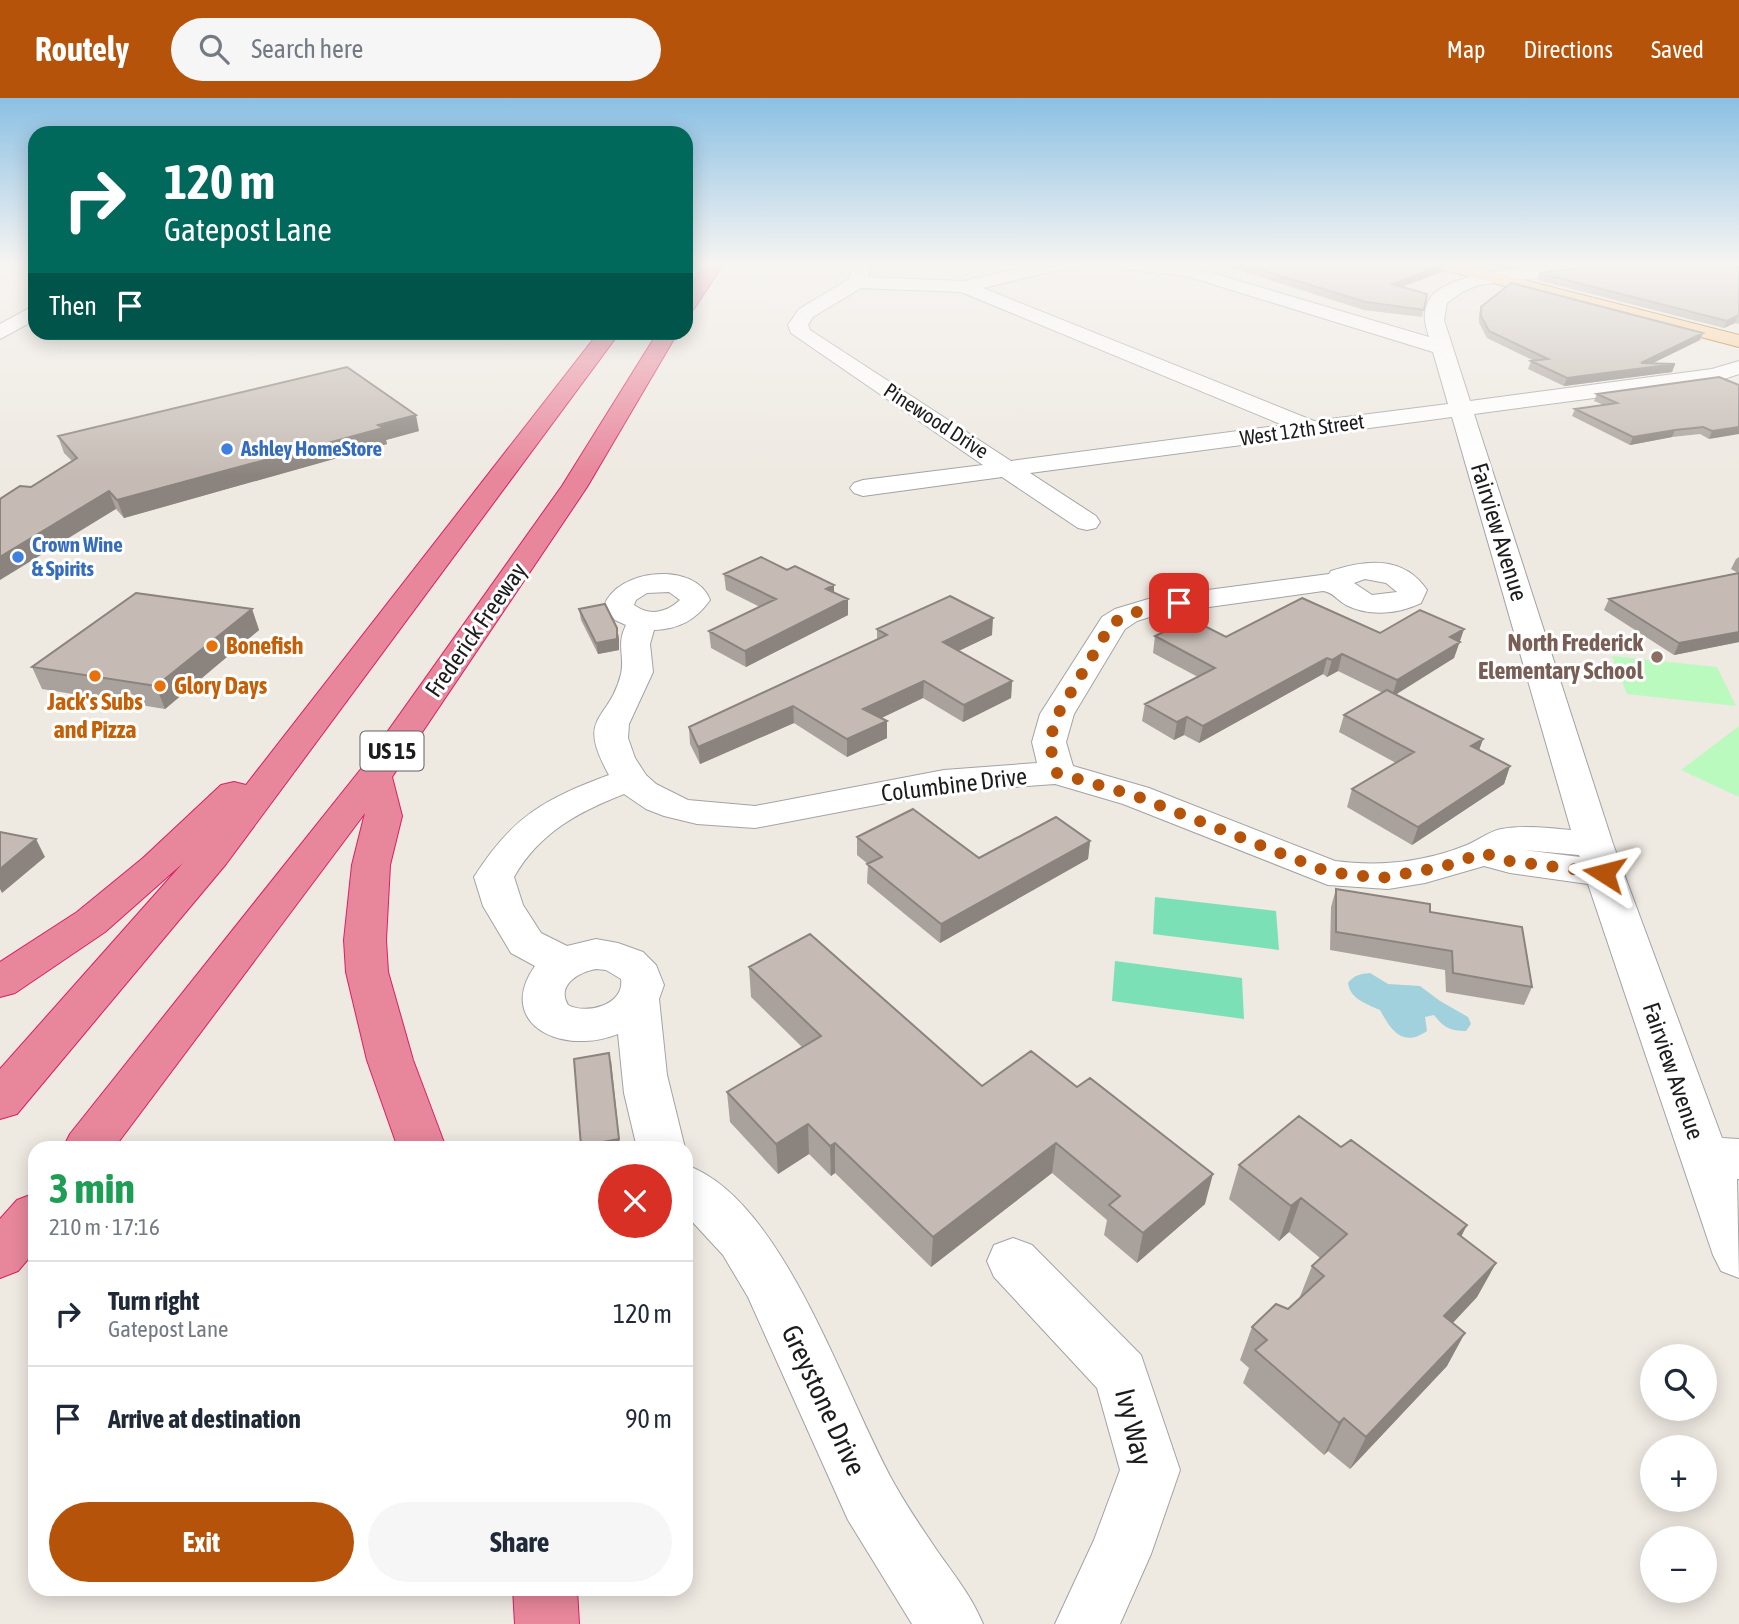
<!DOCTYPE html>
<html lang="en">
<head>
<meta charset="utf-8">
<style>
	:root { --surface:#fff; --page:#f6f6f7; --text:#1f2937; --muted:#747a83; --line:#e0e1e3; --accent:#b45309 }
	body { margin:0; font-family:"Asap Condensed",sans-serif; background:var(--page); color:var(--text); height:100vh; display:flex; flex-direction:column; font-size:26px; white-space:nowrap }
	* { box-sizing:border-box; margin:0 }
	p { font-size:23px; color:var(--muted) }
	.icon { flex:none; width:38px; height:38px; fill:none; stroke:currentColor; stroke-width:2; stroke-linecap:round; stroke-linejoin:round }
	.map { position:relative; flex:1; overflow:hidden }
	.panel { position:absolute; left:28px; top:1043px; width:665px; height:455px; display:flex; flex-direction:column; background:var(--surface); border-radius:21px; box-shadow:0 4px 18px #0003 }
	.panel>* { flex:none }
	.guide { position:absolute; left:28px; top:28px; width:665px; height:214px; border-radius:21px; box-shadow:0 4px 18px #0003; background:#00695c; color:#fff; overflow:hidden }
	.controls { position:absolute; left:1640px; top:1246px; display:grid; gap:14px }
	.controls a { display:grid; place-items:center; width:77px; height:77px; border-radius:50%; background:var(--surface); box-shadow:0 4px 18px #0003; font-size:35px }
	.pin { position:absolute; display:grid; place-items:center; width:60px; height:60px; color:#fff; margin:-30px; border-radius:14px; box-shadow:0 4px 10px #0006 }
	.me { position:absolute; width:77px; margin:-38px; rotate:279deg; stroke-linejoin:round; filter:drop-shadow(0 0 5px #0008) }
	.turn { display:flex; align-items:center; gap:24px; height:147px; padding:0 21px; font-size:32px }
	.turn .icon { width:91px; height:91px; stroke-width:2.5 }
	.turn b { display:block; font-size:49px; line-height:60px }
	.then { display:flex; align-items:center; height:66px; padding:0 21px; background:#0003; gap:14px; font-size:26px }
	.round { display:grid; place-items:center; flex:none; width:74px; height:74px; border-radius:37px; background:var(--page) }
	.overview { display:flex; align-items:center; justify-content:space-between; height:119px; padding:0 21px }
	h1 { font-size:42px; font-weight:700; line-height:52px; color:#1e9e55 }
	.cta { display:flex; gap:14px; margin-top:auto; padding:14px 21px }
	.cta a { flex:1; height:80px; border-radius:42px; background:var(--accent); color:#fff; font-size:28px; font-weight:700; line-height:80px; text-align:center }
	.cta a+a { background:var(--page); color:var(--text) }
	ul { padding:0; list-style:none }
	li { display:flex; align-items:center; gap:21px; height:105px; padding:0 21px; border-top:2px solid var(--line) }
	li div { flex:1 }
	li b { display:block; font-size:26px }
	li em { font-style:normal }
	header { display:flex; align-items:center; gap:42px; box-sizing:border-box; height:98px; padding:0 35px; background:var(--accent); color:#fff }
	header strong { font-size:33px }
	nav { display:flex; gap:38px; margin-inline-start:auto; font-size:24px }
	.search { width:490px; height:63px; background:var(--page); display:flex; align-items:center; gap:18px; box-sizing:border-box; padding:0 24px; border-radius:38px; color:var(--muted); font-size:26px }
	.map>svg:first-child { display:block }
	.park { fill:#bbfabf }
	.pitch { fill:#7ce0b6 }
	.water { fill:#a0d1dd }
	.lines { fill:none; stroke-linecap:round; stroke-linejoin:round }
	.minor-casing { stroke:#a3a3a3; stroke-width:2 }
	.major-casing { stroke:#945e00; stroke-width:2 }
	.highway-casing { stroke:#da1f65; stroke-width:2 }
	.minor { fill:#fff; fill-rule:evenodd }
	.major { fill:#fece96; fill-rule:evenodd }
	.highway { fill:#e8869b; fill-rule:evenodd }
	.wall { fill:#a9a19b }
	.shaded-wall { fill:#8a837e }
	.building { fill:#c5bbb4; stroke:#8a837e; stroke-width:2 }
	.route { stroke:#b45309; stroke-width:12; stroke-dasharray:0 21.6 }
	.shop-dot { fill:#3f7fe0; stroke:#fff; stroke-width:2.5 }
	.food-dot { fill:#e8710a; stroke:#fff; stroke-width:2.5 }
	.education-dot { fill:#8d6e63; stroke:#fff; stroke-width:2.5 }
	.labels { text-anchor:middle; stroke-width:6; stroke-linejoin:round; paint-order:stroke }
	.far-street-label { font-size:21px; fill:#1c1c1c; stroke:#fff }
	.far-shop-label { font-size:21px; font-weight:bold; fill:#366cbe; stroke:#fff; text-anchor:start }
	.shield { fill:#fff; stroke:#606060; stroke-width:2 }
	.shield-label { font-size:23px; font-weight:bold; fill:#1c1c1c }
	.street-label { font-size:24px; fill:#1c1c1c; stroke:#fff }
	.education-label { font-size:24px; font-weight:bold; fill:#785e54; stroke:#fff; text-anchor:end }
	.food-label { font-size:24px; font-weight:bold; fill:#c56008; stroke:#fff; text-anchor:start }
	.near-street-label { font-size:28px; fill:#1c1c1c; stroke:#fff }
</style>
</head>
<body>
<header>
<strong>Routely</strong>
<div class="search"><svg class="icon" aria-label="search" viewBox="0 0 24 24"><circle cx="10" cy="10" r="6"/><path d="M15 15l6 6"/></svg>Search here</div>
<nav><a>Map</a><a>Directions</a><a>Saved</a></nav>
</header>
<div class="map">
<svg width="1739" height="1526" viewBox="0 0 1739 1526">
	<rect width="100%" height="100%" fill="#eee9e1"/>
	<path class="park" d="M1612,558L1717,569L1736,608L1627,596Z
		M1739,628V699L1681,672Z"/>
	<path class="pitch" d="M1155,799L1276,813L1279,852L1153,836Z
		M1115,863L1242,880L1244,921L1112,903Z"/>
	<path class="water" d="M1370,875L1388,886L1420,888L1440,903L1468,919L1471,926L1466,933C1450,933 1443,929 1434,917L1425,919L1427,933C1402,950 1391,932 1380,912C1367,906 1350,901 1348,885C1354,877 1360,876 1370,875Z"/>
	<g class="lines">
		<defs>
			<path id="minor" d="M854,165H872L868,179L964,183L1044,165H1092L1083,170L1058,172L983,190L1314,323L1448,306L1433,254L1186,178L1113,170L1104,165L1188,168L1429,239C1425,227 1422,214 1429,202C1449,166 1585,165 1624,165L1615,170L1479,187L1462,194L1447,205L1444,222L1470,303L1712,271L1739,263V276L1715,284L1474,316L1613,746L1722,1040L1739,1041V1081H1737L1739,1180L1721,1173L1713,1157L1588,786L1510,775L1484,768L1425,785L1388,791L1328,787L1123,706L1055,686L944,694L755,730L697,726L664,718L646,711L624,696C578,714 539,735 514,779L523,807L541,835L567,848L596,841L618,845L643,854L656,867L664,887L659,901L667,977L685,1050H637L624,995L618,936C607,940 597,943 585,943C538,945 503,913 535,868L511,855L483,808L474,779C512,719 544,701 609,677C575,616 609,625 621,576C625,557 616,547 626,527L615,522L604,508C617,470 696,463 710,502C696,522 679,531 654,532L650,546L653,574L629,626L628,640L635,660L646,677L656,686L688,702L755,708L944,672L1037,665L1032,644L1040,616L1102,519L1115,511L1155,499L1329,476L1331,473C1366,462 1403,457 1427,492L1421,505C1398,516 1370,519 1346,507C1337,502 1333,494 1323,493L1159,516L1137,523L1125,531L1074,616L1066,644L1073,668L1149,690L1335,763C1379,769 1426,764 1467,747C1479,742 1488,734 1501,731C1525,727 1548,730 1571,732L1452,319L1030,375L1096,418L1100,424L1096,430L1087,432L1078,430L1002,379L863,398L854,395L850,390L854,385L863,382L983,367L791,235L788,227L799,211L849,181ZM861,190L961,194L1283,327L1011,363L810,232L808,227L813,219ZM1365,481L1386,485L1397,494L1372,497L1354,485ZM669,494L680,502C667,514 650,519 634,507L636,502L647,495ZM1523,752L1579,757L1580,759ZM596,871L606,872L621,881C625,907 586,917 568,907C556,887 579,874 596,871Z
				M35,207V222L0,241V226Z
				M686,1067C784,1101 845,1299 895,1387C908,1410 923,1432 938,1454C955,1478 972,1499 983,1526H912L848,1422L748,1199L723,1157L686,1117Z
				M1013,1140L1032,1147L1141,1257L1180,1372L1151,1456L1120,1526H1055L1094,1442L1120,1372L1097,1290L994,1179L987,1163L994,1147Z"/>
			<path id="major" d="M1429,165H1458L1739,237V249L1432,169Z"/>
			<path id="highway" d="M706,165H724L693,212L686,214V194Z
				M599,234H620L226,766L17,1016L0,1021V971L183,765L105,834L15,895L0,899V864L77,814L143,760L221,687L234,684L246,687Z
				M658,234H678L587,389L392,679L402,718L390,767L386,842L388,874L413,962L446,1050H398L367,962L346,874L344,842L352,767L365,715L114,1050H63L70,1036L361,671L562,388Z
				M35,1095V1153L18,1173L0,1180V1121L17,1102Z
				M513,1491H577L579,1526H515Z"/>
		</defs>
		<use href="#minor" class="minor-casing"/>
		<use href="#major" class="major-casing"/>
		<use href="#highway" class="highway-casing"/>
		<use href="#minor" class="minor"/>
		<use href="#major" class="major"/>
		<use href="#highway" class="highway"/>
	</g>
	<path class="wall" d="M1217,165H1436L1442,174L1402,189L1427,196L1422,219L1364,212Z
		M1485,165H1548L1499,170Z
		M1739,165V226L1735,225L1724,230L1537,182L1539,175Z
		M1481,209L1700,242L1652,265L1675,266L1672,274L1564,288L1528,271L1531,263H1534L1487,240L1479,225V216Z
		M250,234H448L443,240L250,236Z
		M1739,287L1709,341L1700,336L1672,339L1630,347L1572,318L1575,311L1604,307L1594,303L1597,296Z
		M419,333L386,342L387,346L124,420L116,411L31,389L72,363L64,355L58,338Z
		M1739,459V544L1674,557L1604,512L1609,501L1738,475L1731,471L1736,461Z
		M787,472L834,487V494L848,517L746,569L711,550L709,533L760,509L726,492L724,476Z
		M252,511L259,532L165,611L42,591L32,569Z
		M579,511L617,530L619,541V552L598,556L581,522Z
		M877,531L992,537L958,553L1012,583L1011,600L963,624L923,600L881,620L887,623V640L847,659L794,625L700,666L690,646L689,629L877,541Z
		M1464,531L1454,560L1395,596L1483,641L1479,652L1510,668L1504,686L1412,747L1347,709L1352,691L1396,665L1339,634L1344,617L1383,595L1338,573L1327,579L1323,576L1199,645L1184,637L1174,642L1142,623L1145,606L1198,579L1153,555L1155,538L1226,539L1380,535Z
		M857,739L979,760L1090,743L1088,761L940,845L867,785L868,766L857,757Z
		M1336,791L1430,814L1532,889L1524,907L1446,894L1445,872L1330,852L1331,809Z
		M749,869L982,988L1205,1106L1137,1165L1104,1137L1107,1122L1052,1075L931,1169L835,1075L831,1078L809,1056L778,1076L730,1024L727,994L802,949L751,899Z
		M1239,1067L1461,1139L1496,1165L1477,1199L1453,1225L1447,1268L1350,1371L1328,1353L1324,1357L1243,1285L1249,1270L1240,1262L1252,1229L1288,1211L1299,1201L1312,1168L1320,1160L1289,1134L1279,1143L1229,1101Z"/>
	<path class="shaded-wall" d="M1500,165H1548L1499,170Z
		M1443,167L1442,174L1390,193L1392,186Z
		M1738,217L1735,225L1724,230L1727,223Z
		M442,234H448L443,240Z
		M1703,235L1700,242L1641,271L1675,266L1672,274L1564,288L1567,280L1641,265Z
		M416,317L419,333L386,342L387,346L124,420L117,402Z
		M1739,329V336L1709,341L1712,333Z
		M1675,332L1672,339L1630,347L1633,339Z
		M109,393L116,411L0,482V459Z
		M834,487V503L826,491Z
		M848,501V517L746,569L745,553Z
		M252,511L259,532L165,611L156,588Z
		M993,520L992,537L942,561L943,544Z
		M617,530L619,541V552L598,556L596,545Z
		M1464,531L1454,560L1392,599L1397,582L1450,539Z
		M1739,534V544L1674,557L1679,545Z
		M1342,556L1338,573L1327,579L1332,562Z
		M1327,560L1323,576L1199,645L1203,628Z
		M924,583L923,600L863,629V611Z
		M1012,583L1011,600L963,624L964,607Z
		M793,608L794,625L700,666L698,649Z
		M1187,619L1184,637L1174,642L1177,624Z
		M887,623V640L847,659V641Z
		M1483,641L1477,658L1471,648Z
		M1510,668L1504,686L1412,747L1418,729Z
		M36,741L45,759L2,795L0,791V771Z
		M1090,743L1088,761L940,845L941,826Z
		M611,962L620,1047L605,1050H581V1048Z
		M808,1026L809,1056L778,1076L776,1046Z
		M835,1045V1075L831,1078L830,1048Z
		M1056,1045L1052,1075L931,1169L933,1139Z
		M1213,1076L1205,1106L1137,1165L1143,1135Z
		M1301,1100L1289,1134L1279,1143L1291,1108Z
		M1467,1127L1450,1161L1458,1136Z
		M1496,1165L1477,1199L1427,1252L1444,1218Z
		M1465,1235L1447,1268L1350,1371L1366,1339Z
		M1344,1320L1328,1353L1324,1357L1339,1325Z"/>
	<path class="building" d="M1238,165H1436L1443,167L1392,186L1427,196L1424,212L1366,204Z
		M1618,165H1739V217L1727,223L1539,175Z
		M1511,185L1703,235L1641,265L1675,266L1567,280L1531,263L1548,261L1489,233L1481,218V209Z
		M347,269L416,317L378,327L383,330L117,402L109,393L0,459V401L20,388L31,389L77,360L58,338Z
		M1719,279L1739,287V329L1712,333L1703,329L1675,332L1633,339L1575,311L1617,305L1597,296Z
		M761,459L787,472L795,468L834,487L826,491L848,501L745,553L709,533L776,501L724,476Z
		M1739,475V534L1679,545L1609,501Z
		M136,495L252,511L156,588L32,569Z
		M950,498L993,520L943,544L1012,583L964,607L924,583L863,611L887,623L847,641L793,608L698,649L689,629L887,537L877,531Z
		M1302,500L1380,535L1420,512L1464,531L1450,539L1460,544L1397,582L1342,556L1332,562L1327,560L1203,628L1187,619L1177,624L1145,606L1215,570L1155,538L1191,521L1226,539Z
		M605,506L617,530V541L596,545L579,511Z
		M1387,592L1483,641L1471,648L1510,668L1418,729L1352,691L1414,654L1344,617Z
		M913,711L979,760L1056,719L1090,743L941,826L867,766L882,759L857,739Z
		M0,734L36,741L0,771Z
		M1336,791L1430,806V814L1522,829L1532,889L1453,875L1452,853L1336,834Z
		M810,836L982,988L1031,953L1077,989L1090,980L1213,1076L1143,1135L1109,1107L1120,1098L1056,1045L933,1139L835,1045L830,1048L808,1026L776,1046L727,994L821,938L749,869Z
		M609,955L619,1041L581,1048L574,961Z
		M1299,1018L1341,1049L1351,1042L1467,1127L1458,1136L1496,1165L1444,1218L1465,1235L1366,1339L1344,1320L1339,1325L1255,1252L1267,1242L1252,1229L1276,1206L1288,1211L1324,1178L1312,1168L1347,1136L1301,1100L1291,1108L1239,1067Z"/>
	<linearGradient id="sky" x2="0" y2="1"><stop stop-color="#8bc0e4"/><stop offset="0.44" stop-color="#f7f5f2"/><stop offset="1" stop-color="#f7f5f2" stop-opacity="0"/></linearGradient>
	<rect width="1739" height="378" fill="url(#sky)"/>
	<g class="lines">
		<path class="route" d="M1179,505L1139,513L1112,525L1058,616L1049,644L1057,675L1136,698L1328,774L1381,780L1442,769L1483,755L1510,763L1604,775"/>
	</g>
	<g class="shop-dot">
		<circle cx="227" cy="351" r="7"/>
		<circle cx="18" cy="459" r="7"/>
	</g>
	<g class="food-dot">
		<circle cx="212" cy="548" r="7"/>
		<circle cx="95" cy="578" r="7"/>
		<circle cx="160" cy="588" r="7"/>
	</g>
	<circle class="education-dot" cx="1657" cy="559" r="7"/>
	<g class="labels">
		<g class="far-street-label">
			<text transform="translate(936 323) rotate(33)" y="7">Pinewood Drive</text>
			<text transform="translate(1302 332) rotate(-8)" y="7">West 12th Street</text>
		</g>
		<g class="far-shop-label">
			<text x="241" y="358">Ashley HomeStore</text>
			<text x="32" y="454">Crown Wine<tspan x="32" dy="24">&amp; Spirits</tspan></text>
		</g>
		<rect class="shield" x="360.5" y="633.5" width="63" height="39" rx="5"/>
		<g class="shield-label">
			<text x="392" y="661">US 15</text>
		</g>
		<g class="street-label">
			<text transform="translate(1499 434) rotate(73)" y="8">Fairview Avenue</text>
			<text transform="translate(476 532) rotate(-55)" y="8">Frederick Freeway</text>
			<text transform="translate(954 687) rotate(-7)" y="8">Columbine Drive</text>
			<text transform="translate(1673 973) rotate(71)" y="8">Fairview Avenue</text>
		</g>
		<g class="education-label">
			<text x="1643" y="553">North Frederick<tspan x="1643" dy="28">Elementary School</tspan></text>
		</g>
		<g class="food-label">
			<text x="226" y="556">Bonefish</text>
			<text x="174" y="596">Glory Days</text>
			<text x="95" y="612" text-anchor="middle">Jack's Subs<tspan x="95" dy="28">and Pizza</tspan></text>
		</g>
		<g class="near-street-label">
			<text transform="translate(824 1302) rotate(65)" y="10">Greystone Drive</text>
			<text transform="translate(1134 1329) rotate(76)" y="10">Ivy Way</text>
		</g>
	</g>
</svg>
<div class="controls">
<a><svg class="icon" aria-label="search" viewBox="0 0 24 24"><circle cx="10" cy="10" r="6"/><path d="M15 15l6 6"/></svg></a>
<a>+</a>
<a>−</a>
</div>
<div class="pin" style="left:1179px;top:505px;background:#d93025"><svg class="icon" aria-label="arrive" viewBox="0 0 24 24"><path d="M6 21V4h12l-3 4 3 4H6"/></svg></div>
<svg class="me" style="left:1604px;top:775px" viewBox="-20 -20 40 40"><path d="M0-17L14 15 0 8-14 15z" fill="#b45309" stroke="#fff" stroke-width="4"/></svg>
<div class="guide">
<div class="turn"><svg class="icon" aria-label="right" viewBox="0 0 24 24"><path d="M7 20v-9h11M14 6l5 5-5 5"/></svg><div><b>120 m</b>Gatepost Lane</div></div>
<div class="then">Then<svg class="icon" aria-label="arrive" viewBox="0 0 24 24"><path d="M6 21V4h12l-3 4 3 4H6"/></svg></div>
</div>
<section class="panel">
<div class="overview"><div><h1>3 min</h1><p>210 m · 17:16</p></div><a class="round" style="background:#d93025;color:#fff"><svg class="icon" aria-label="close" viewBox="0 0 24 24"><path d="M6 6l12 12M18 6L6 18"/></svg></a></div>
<ul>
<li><svg class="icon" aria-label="right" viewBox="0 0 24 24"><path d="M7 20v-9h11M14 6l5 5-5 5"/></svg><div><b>Turn right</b><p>Gatepost Lane</p></div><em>120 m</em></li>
<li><svg class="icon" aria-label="arrive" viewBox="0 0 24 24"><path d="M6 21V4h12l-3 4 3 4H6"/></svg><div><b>Arrive at destination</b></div><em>90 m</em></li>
</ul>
<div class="cta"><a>Exit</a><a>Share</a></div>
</section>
</div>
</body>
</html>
